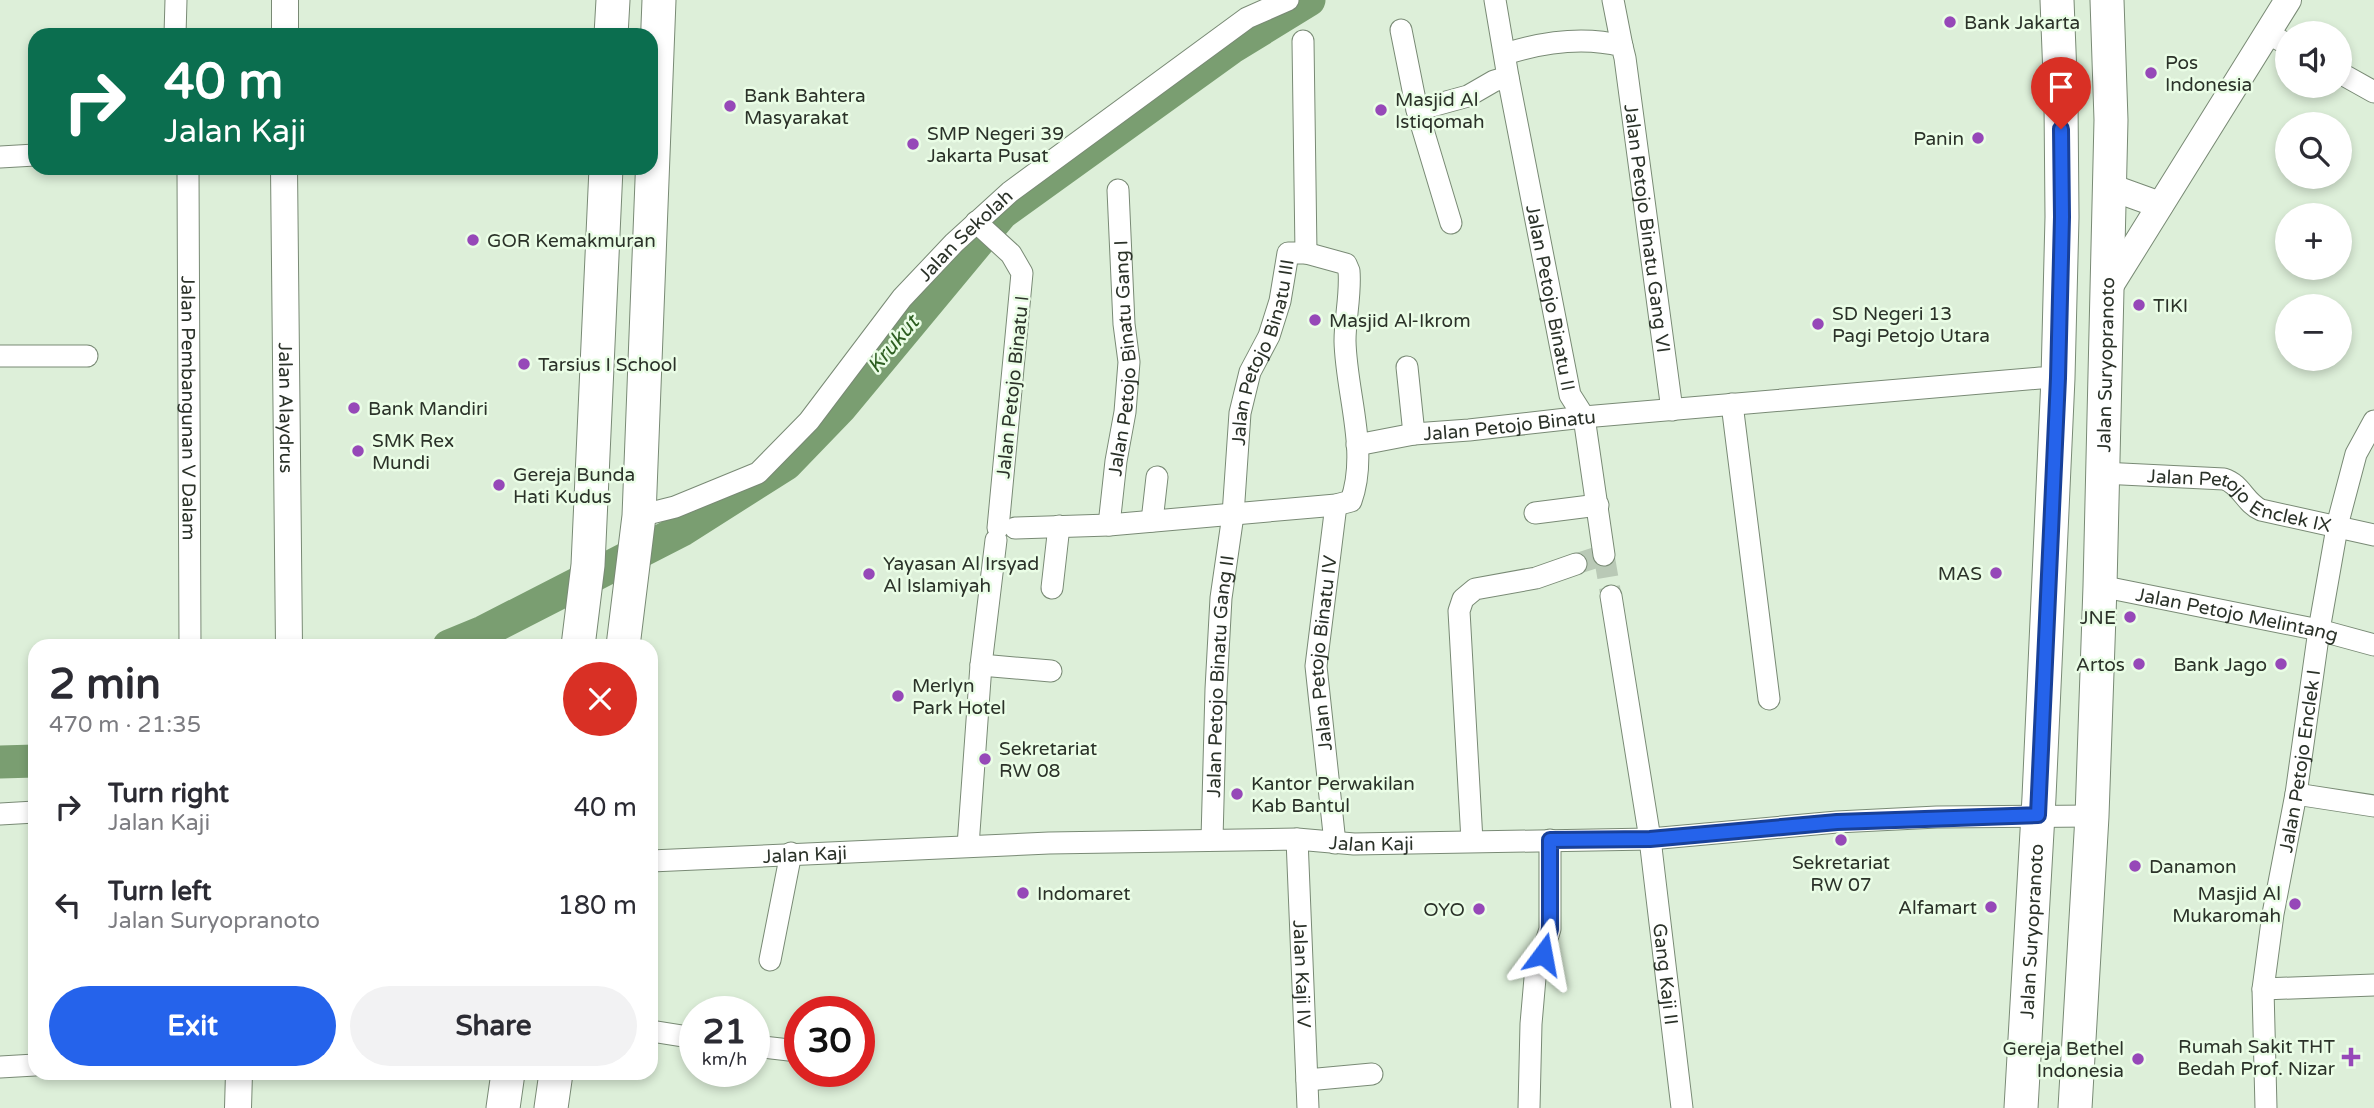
<!DOCTYPE html>
<html lang="en">
<head>
<meta charset="utf-8">
<style>
	:root { --surface:#fff; --page:#f2f2f3; --text:#2b2b33; --muted:#7c7c81; --accent:#2563eb }
	body { margin:0; font-family:"Varela Round",sans-serif; background:var(--page); color:var(--text); height:100vh; display:flex; flex-direction:column; font-size:26px; white-space:nowrap }
	* { box-sizing:border-box; margin:0 }
	p { font-size:23px; color:var(--muted) }
	.icon { flex:none; width:38px; height:38px; fill:none; stroke:currentColor; stroke-width:2; stroke-linecap:round; stroke-linejoin:round }
	.map { position:relative; flex:1; overflow:hidden }
	.details { position:absolute; left:28px; top:639px; width:630px; height:441px; display:flex; flex-direction:column; background:var(--surface); border-radius:21px; box-shadow:0 4px 10px #0003 }
	.details>* { flex:none }
	.top-card { position:absolute; left:28px; top:28px; width:630px; height:147px; border-radius:21px; box-shadow:0 4px 10px #0003; background:#0b6e4f; color:#fff; overflow:hidden }
	.buttons { position:absolute; left:2275px; top:21px; display:grid; gap:14px }
	.buttons a { display:grid; place-items:center; width:77px; height:77px; border-radius:50%; background:var(--surface); box-shadow:0 4px 10px #0003; font-size:35px }
	.speed { position:absolute; left:679px; top:996px; display:flex; gap:14px; font-size:35px; font-weight:700; text-align:center }
	.speed>* { display:grid; place-content:center; width:91px; height:91px; border-radius:50%; background:var(--surface); box-shadow:0 4px 10px #0003; line-height:1 }
	.speed small { font-size:18px; font-weight:400 }
	.speed .limit { border:10px solid #d22; background:#fff; color:#111 }
	.pin { position:absolute; display:grid; place-items:center; width:60px; height:60px; color:#fff; margin:-72px -30px; border-radius:50% 50% 50% 0; rotate:-45deg; box-shadow:0 0 7px #0007 }
	.pin .icon { rotate:45deg }
	.me { position:absolute; width:77px; margin:-38px; rotate:13deg; stroke-linejoin:round; filter:drop-shadow(0 0 5px #0008) }
	.turn { display:flex; align-items:center; gap:24px; height:147px; padding:0 21px; font-size:32px }
	.turn .icon { width:91px; height:91px; stroke-width:2.5 }
	.turn b { display:block; font-size:49px; line-height:60px }
	.round { display:grid; place-items:center; flex:none; width:74px; height:74px; border-radius:37px; background:var(--page) }
	.head { display:flex; align-items:center; justify-content:space-between; height:119px; padding:0 21px }
	h1 { font-size:42px; font-weight:800; line-height:52px }
	.cta { display:flex; gap:14px; margin-top:auto; padding:14px 21px }
	.cta a { flex:1; height:80px; border-radius:42px; background:var(--accent); color:#fff; font-size:28px; font-weight:800; line-height:80px; text-align:center }
	.cta a+a { background:var(--page); color:var(--text) }
	ul { padding:0; list-style:none }
	li { display:flex; align-items:center; gap:21px; height:98px; padding:0 21px }
	li div { flex:1 }
	li b { display:block; font-size:26px }
	li em { font-style:normal }
	.map>svg:first-child { display:block }
	.lines { fill:none; stroke-linecap:round; stroke-linejoin:round }
	.river { stroke:#7a9e71; stroke-width:33 }
	.minor-tunnel { stroke:#b9c9b6; stroke-width:21; stroke-dasharray:21 10; stroke-linecap:butt }
	.minor-casing { stroke:#798a75; stroke-width:23 }
	.tertiary-casing { stroke:#798a75; stroke-width:28 }
	.primary-casing { stroke:#798a75; stroke-width:35 }
	.minor { stroke:#fff; stroke-width:21 }
	.tertiary { stroke:#fff; stroke-width:26 }
	.primary { stroke:#fff; stroke-width:33 }
	.route-casing { stroke:#184099; stroke-width:18 }
	.route { stroke:#2563eb; stroke-width:12 }
	.poi-dot { fill:#9648b8; stroke:#eafde6; stroke-width:2.5 }
	.labels { text-anchor:middle; stroke-width:5; stroke-linejoin:round; paint-order:stroke }
	.poi-label { font-size:19px; fill:#2b3229; stroke:#eafde6; text-anchor:start }
	.street-label { font-size:19px; fill:#2b3229; stroke:#eafde6 }
	.water-label { font-size:21px; font-style:italic; fill:#2d5e21; stroke:#eafde6 }
</style>
</head>
<body>
<div class="map">
<svg width="2374" height="1108" viewBox="0 0 2374 1108">
	<rect width="100%" height="100%" fill="#ddefd9"/>
	<g class="lines">
		<path class="river" d="M449,646L483,632L682,530L786,464L841,407L1002,213L1231,48L1309,0
			M0,762L35,761"/>
		<path class="minor-tunnel" d="M1576,564L1604,555L1611,596"/>
		<defs>
			<g id="minor">
				<path id="s1" d="M1495,0L1508,77L1570,395L1584,417L1604,555"/>
				<path d="M1613,0L1622,46"/>
				<path d="M1401,30L1417,110L1451,223"/>
				<path d="M2267,33L2287,44"/>
				<path d="M175,35L176,0"/>
				<path id="s2" d="M1505,54C1543,42 1583,36 1622,46L1625,58L1672,410"/>
				<path d="M2340,73L2374,92"/>
				<path d="M1417,110L1468,96L1494,81L1508,77"/>
				<path d="M0,157L35,155"/>
				<path id="s3" d="M188,168L190,646"/>
				<path d="M976,222L1011,254L1022,273L998,528"/>
				<path d="M0,356H87"/>
				<path d="M1407,367L1414,434"/>
				<path d="M1732,404L1769,699"/>
				<path id="s4" d="M1357,445L1414,434L1469,430L1584,417L2040,378H2058"/>
				<path id="s5" d="M2102,473L2224,479C2241,484 2245,503 2261,510L2374,535"/>
				<path d="M1535,513L1598,505"/>
				<path id="s6" d="M639,516L675,507L758,473L809,421L902,298L954,243L1010,192L1247,18L1288,0"/>
				<path d="M1152,521L1157,477"/>
				<path id="s7" d="M1109,525L1116,461L1125,412L1129,362L1124,324L1118,190"/>
				<path d="M1015,528L1109,525L1336,505L1351,501C1369,451 1346,393 1345,341C1345,318 1351,294 1349,271L1346,264L1306,253"/>
				<path id="s8" d="M2100,586L2319,630L2374,645"/>
				<path d="M1052,588L1059,526"/>
				<path id="s9" d="M1611,596L1650,839L1682,1108"/>
				<path d="M981,665L1051,671"/>
				<path d="M2296,794L2374,806"/>
				<path d="M0,814L35,812"/>
				<path id="s10" d="M1212,839L1216,689L1221,598L1233,515L1240,413L1250,372L1269,336L1280,301L1288,253H1306L1303,41"/>
				<path id="s11" d="M1297,839L1308,1108"/>
				<path d="M1472,841L1459,611L1463,599L1475,589L1536,578L1576,564"/>
				<path id="s12" d="M1335,843L1316,666L1336,505"/>
				<path d="M968,846L981,665L996,540"/>
				<path id="s13" d="M651,861L1049,843L1297,839L1354,844L1650,839L1837,822L1937,817L2092,816"/>
				<path d="M770,960L791,853"/>
				<path d="M2263,989L2374,985"/>
				<path d="M651,1031L695,1038"/>
				<path d="M754,1046L789,1050L800,1048"/>
				<path d="M0,1067L35,1065"/>
				<path d="M1307,1080L1372,1074"/>
				<path d="M1529,1108L1531,1024L1535,978L1550,929V840"/>
				<path id="s14" d="M2266,1108L2263,989L2273,914L2296,794L2319,630L2338,522L2356,454L2374,421"/>
			</g>
			<g id="tertiary">
				<path d="M285,35V0"/>
				<path id="s15" d="M284,168L289,646"/>
				<path d="M2110,187L2160,205"/>
				<path d="M2107,291L2288,0"/>
				<path d="M238,1108L239,1073"/>
			</g>
			<g id="primary">
				<path d="M611,35L613,0"/>
				<path d="M578,646L588,565L606,168"/>
				<path d="M623,646L639,516L659,0"/>
				<path d="M503,1108L508,1073"/>
				<path d="M551,1108L556,1073"/>
				<path id="s16" d="M2021,1108L2039,797L2058,378L2062,217L2061,101L2057,0"/>
				<path id="s17" d="M2075,1108L2092,816L2100,586L2111,120L2107,0"/>
			</g>
		</defs>
		<use href="#minor" class="minor-casing"/>
		<use href="#tertiary" class="tertiary-casing"/>
		<use href="#primary" class="primary-casing"/>
		<use href="#minor" class="minor"/>
		<use href="#tertiary" class="tertiary"/>
		<use href="#primary" class="primary"/>
	</g>
	<g class="lines">
		<defs>
			<path id="route" d="M1543,954L1550,929V840L1650,839L1837,822L2038,815L2058,378L2062,217L2061,129"/>
		</defs>
		<use href="#route" class="route-casing"/>
		<use href="#route" class="route"/>
	</g>
	<g class="poi-dot">
		<circle cx="1950" cy="22" r="7"/>
		<circle cx="2151" cy="73" r="7"/>
		<circle cx="730" cy="106" r="7"/>
		<circle cx="1381" cy="110" r="7"/>
		<circle cx="1978" cy="138" r="7"/>
		<circle cx="913" cy="144" r="7"/>
		<circle cx="473" cy="240" r="7"/>
		<circle cx="2139" cy="305" r="7"/>
		<circle cx="1315" cy="320" r="7"/>
		<circle cx="1818" cy="324" r="7"/>
		<circle cx="524" cy="364" r="7"/>
		<circle cx="354" cy="408" r="7"/>
		<circle cx="358" cy="451" r="7"/>
		<circle cx="499" cy="485" r="7"/>
		<circle cx="1996" cy="573" r="7"/>
		<circle cx="869" cy="574" r="7"/>
		<circle cx="2130" cy="617" r="7"/>
		<circle cx="2139" cy="664" r="7"/>
		<circle cx="2281" cy="664" r="7"/>
		<circle cx="898" cy="696" r="7"/>
		<circle cx="985" cy="759" r="7"/>
		<circle cx="1237" cy="794" r="7"/>
		<circle cx="1841" cy="840" r="7"/>
		<circle cx="2135" cy="866" r="7"/>
		<circle cx="1023" cy="893" r="7"/>
		<circle cx="2295" cy="904" r="7"/>
		<circle cx="1991" cy="907" r="7"/>
		<circle cx="1479" cy="909" r="7"/>
		<path d="M2347.5 1046.5h7v7h7v7h-7v7h-7v-7h-7v-7h7z"/>
		<circle cx="2138" cy="1059" r="7"/>
	</g>
	<g class="labels">
		<g class="poi-label">
			<text x="1964" y="29">Bank Jakarta</text>
			<text x="2165" y="69">Pos<tspan x="2165" dy="22">Indonesia</tspan></text>
			<text x="744" y="102">Bank Bahtera<tspan x="744" dy="22">Masyarakat</tspan></text>
			<text x="1395" y="106">Masjid Al<tspan x="1395" dy="22">Istiqomah</tspan></text>
			<text x="927" y="140">SMP Negeri 39<tspan x="927" dy="22">Jakarta Pusat</tspan></text>
			<text x="1964" y="145" text-anchor="end">Panin</text>
			<text x="487" y="247">GOR Kemakmuran</text>
			<text x="2153" y="312">TIKI</text>
			<text x="1832" y="320">SD Negeri 13<tspan x="1832" dy="22">Pagi Petojo Utara</tspan></text>
			<text x="1329" y="327">Masjid Al-Ikrom</text>
			<text x="538" y="371">Tarsius I School</text>
			<text x="368" y="415">Bank Mandiri</text>
			<text x="372" y="447">SMK Rex<tspan x="372" dy="22">Mundi</tspan></text>
			<text x="513" y="481">Gereja Bunda<tspan x="513" dy="22">Hati Kudus</tspan></text>
			<text x="883" y="570">Yayasan Al Irsyad<tspan x="883" dy="22">Al Islamiyah</tspan></text>
			<text x="1982" y="580" text-anchor="end">MAS</text>
			<text x="2116" y="624" text-anchor="end">JNE</text>
			<text x="2125" y="671" text-anchor="end">Artos</text>
			<text x="2267" y="671" text-anchor="end">Bank Jago</text>
			<text x="912" y="692">Merlyn<tspan x="912" dy="22">Park Hotel</tspan></text>
			<text x="999" y="755">Sekretariat<tspan x="999" dy="22">RW 08</tspan></text>
			<text x="1251" y="790">Kantor Perwakilan<tspan x="1251" dy="22">Kab Bantul</tspan></text>
			<text x="1841" y="869" text-anchor="middle">Sekretariat<tspan x="1841" dy="22">RW 07</tspan></text>
			<text x="2149" y="873">Danamon</text>
			<text x="1037" y="900">Indomaret</text>
			<text x="2281" y="900" text-anchor="end">Masjid Al<tspan x="2281" dy="22">Mukaromah</tspan></text>
			<text x="1977" y="914" text-anchor="end">Alfamart</text>
			<text x="1465" y="916" text-anchor="end">OYO</text>
			<text x="2335" y="1053" text-anchor="end">Rumah Sakit THT<tspan x="2335" dy="22">Bedah Prof. Nizar</tspan></text>
			<text x="2124" y="1055" text-anchor="end">Gereja Bethel<tspan x="2124" dy="22">Indonesia</tspan></text>
		</g>
		<g class="street-label">
			<text dy="7" stroke="none"><textPath href="#s2" startOffset="303">Jalan Petojo Binatu Gang VI</textPath></text>
			<text dy="7" stroke="none"><textPath href="#s6" startOffset="443">Jalan Sekolah</textPath></text>
			<text dy="7" stroke="none"><textPath href="#s1" startOffset="303">Jalan Petojo Binatu II</textPath></text>
			<text dy="7" stroke="none"><textPath href="#s10" startOffset="492">Jalan Petojo Binatu III</textPath></text>
			<text dy="7" stroke="none"><textPath href="#s7" startOffset="168">Jalan Petojo Binatu Gang I</textPath></text>
			<text dy="7" stroke="none"><textPath href="#s17" startOffset="744">Jalan Suryopranoto</textPath></text>
			<text transform="translate(1012 387) rotate(-84)" y="7">Jalan Petojo Binatu I</text>
			<text dy="7" stroke="none"><textPath href="#s3" startOffset="240">Jalan Pembangunan V Dalam</textPath></text>
			<text dy="7" stroke="none"><textPath href="#s15" startOffset="240">Jalan Alaydrus</textPath></text>
			<text dy="7" stroke="none"><textPath href="#s4" startOffset="154">Jalan Petojo Binatu</textPath></text>
			<text dy="7" stroke="none"><textPath href="#s5" startOffset="144">Jalan Petojo Enclek IX</textPath></text>
			<text dy="7" stroke="none"><textPath href="#s8" startOffset="140">Jalan Petojo Melintang</textPath></text>
			<text dy="7" stroke="none"><textPath href="#s12" startOffset="191">Jalan Petojo Binatu IV</textPath></text>
			<text dy="7" stroke="none"><textPath href="#s10" startOffset="163">Jalan Petojo Binatu Gang II</textPath></text>
			<text dy="7" stroke="none"><textPath href="#s14" startOffset="350">Jalan Petojo Enclek I</textPath></text>
			<text dy="7" stroke="none"><textPath href="#s13" startOffset="721">Jalan Kaji</textPath></text>
			<text dy="7" stroke="none"><textPath href="#s13" startOffset="154">Jalan Kaji</textPath></text>
			<text dy="7" stroke="none"><textPath href="#s16" startOffset="177">Jalan Suryopranoto</textPath></text>
			<text dy="7" stroke="none"><textPath href="#s9" startOffset="382">Gang Kaji II</textPath></text>
			<text dy="7" stroke="none"><textPath href="#s11" startOffset="135">Jalan Kaji IV</textPath></text>
		</g>
		<g class="water-label">
			<text transform="translate(893 344) rotate(-50)" y="7">Krukut</text>
		</g>
	</g>
</svg>
<div class="buttons">
<a><svg class="icon" aria-label="sound" viewBox="0 0 24 24"><path d="M4 9h4l5-4v14l-5-4H4zM17 9q2 3 0 6"/></svg></a>
<a><svg class="icon" aria-label="search" viewBox="0 0 24 24"><circle cx="10" cy="10" r="6"/><path d="M15 15l6 6"/></svg></a>
<a>+</a>
<a>−</a>
</div>
<div class="speed"><div>21<small>km/h</small></div><div class="limit">30</div></div>
<div class="pin" style="left:2061px;top:129px;background:#d93025"><svg class="icon" aria-label="arrive" viewBox="0 0 24 24"><path d="M6 21V4h12l-3 4 3 4H6"/></svg></div>
<svg class="me" style="left:1543px;top:954px" viewBox="-20 -20 40 40"><path d="M0-17L14 15 0 8-14 15z" fill="#2563eb" stroke="#fff" stroke-width="4"/></svg>
<div class="top-card">
<div class="turn"><svg class="icon" aria-label="right" viewBox="0 0 24 24"><path d="M7 20v-9h11M14 6l5 5-5 5"/></svg><div><b>40 m</b>Jalan Kaji</div></div>
</div>
<section class="details">
<div class="head"><div><h1>2 min</h1><p>470 m · 21:35</p></div><a class="round" style="background:#d93025;color:#fff"><svg class="icon" aria-label="close" viewBox="0 0 24 24"><path d="M6 6l12 12M18 6L6 18"/></svg></a></div>
<ul>
<li><svg class="icon" aria-label="right" viewBox="0 0 24 24"><path d="M7 20v-9h11M14 6l5 5-5 5"/></svg><div><b>Turn right</b><p>Jalan Kaji</p></div><em>40 m</em></li>
<li><svg class="icon" aria-label="left" viewBox="0 0 24 24"><path d="M17 20v-9H6M10 6l-5 5 5 5"/></svg><div><b>Turn left</b><p>Jalan Suryopranoto</p></div><em>180 m</em></li>
</ul>
<div class="cta"><a>Exit</a><a>Share</a></div>
</section>
</div>
</body>
</html>
